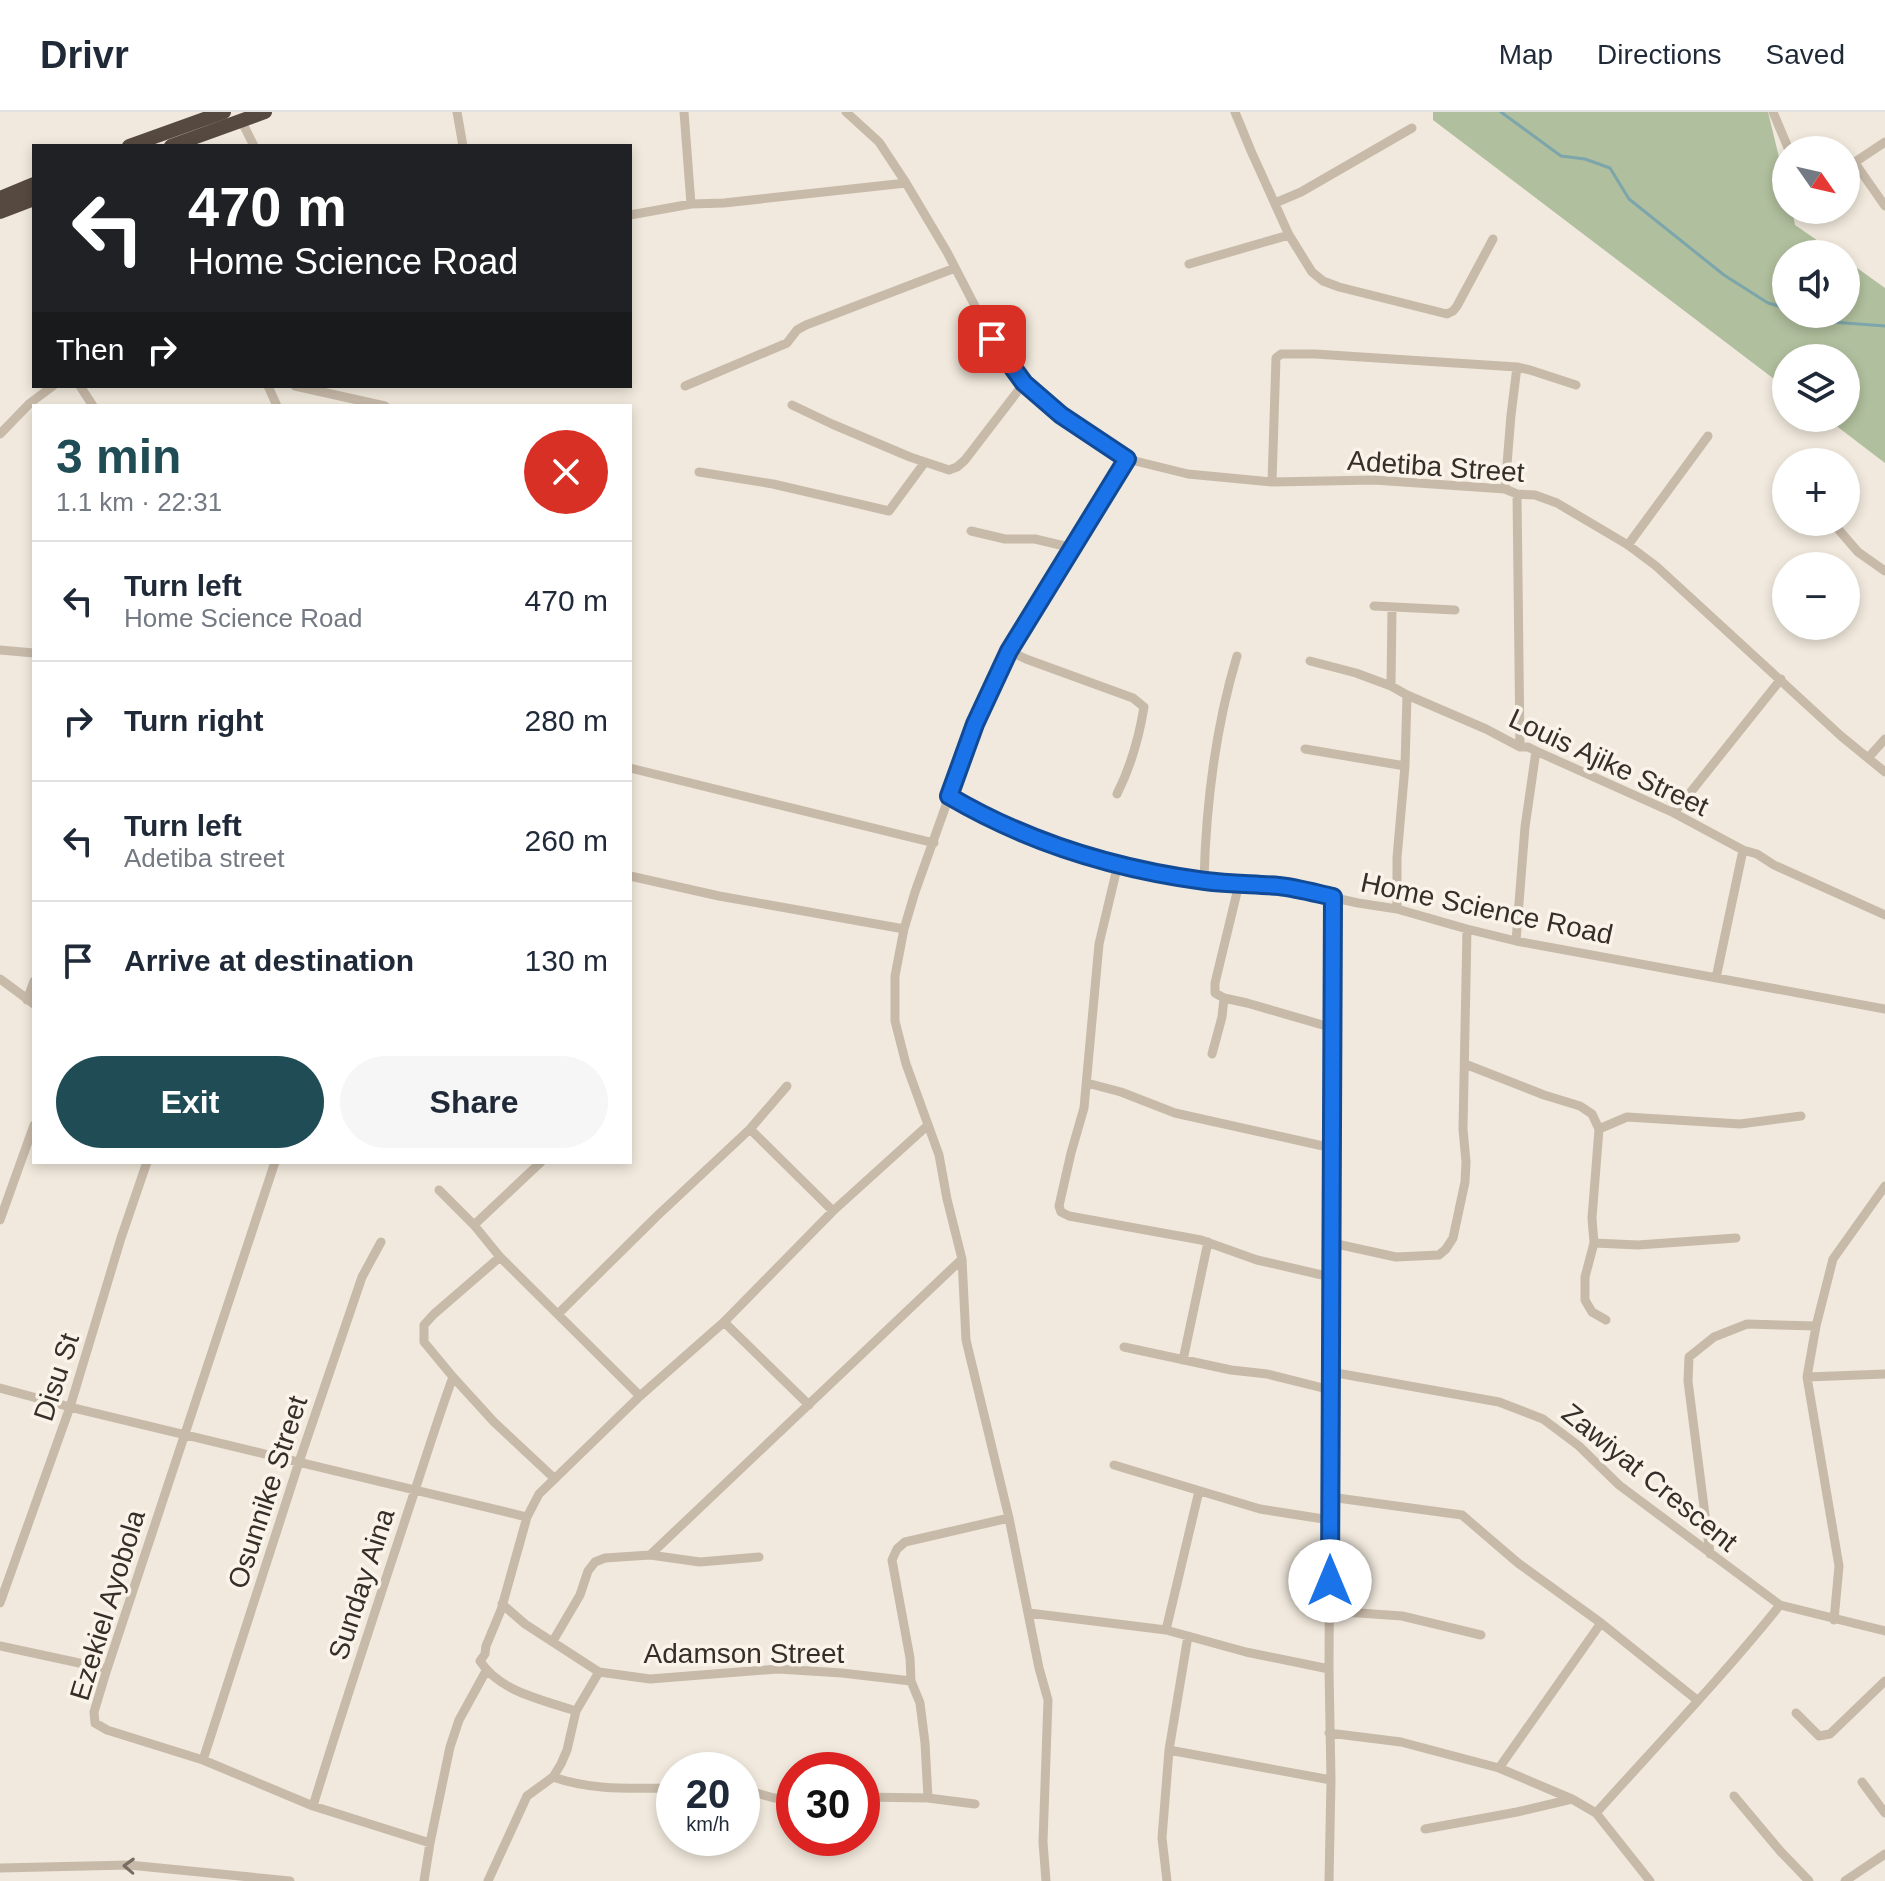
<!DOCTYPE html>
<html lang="en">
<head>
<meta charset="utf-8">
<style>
	:root { --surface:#fff; --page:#f6f6f7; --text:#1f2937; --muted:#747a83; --line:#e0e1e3; --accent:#204c55 }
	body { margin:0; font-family:Helvetica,sans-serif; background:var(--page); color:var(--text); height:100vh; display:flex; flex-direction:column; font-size:30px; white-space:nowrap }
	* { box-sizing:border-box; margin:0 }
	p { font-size:26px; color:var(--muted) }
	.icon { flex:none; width:44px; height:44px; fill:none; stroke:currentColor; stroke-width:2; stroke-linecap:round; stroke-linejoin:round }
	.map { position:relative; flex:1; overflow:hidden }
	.side { position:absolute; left:32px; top:292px; width:600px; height:760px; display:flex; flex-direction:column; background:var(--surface); border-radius:0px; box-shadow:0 4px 12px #0003 }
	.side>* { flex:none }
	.top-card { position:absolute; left:32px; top:32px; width:600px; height:244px; border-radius:0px; box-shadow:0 4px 12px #0003; background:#202124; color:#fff; overflow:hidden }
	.needle { width:52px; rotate:124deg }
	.controls { position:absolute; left:1772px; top:24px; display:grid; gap:16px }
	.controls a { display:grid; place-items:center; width:88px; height:88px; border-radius:50%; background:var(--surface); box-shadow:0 4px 12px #0003; font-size:40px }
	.speed { position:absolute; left:656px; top:1640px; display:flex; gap:16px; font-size:40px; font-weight:700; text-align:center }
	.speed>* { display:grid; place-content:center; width:104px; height:104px; border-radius:50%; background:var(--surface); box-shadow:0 4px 12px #0003; line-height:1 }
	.speed small { font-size:20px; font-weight:400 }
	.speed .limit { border:12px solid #d22; background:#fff; color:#111 }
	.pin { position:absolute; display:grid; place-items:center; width:68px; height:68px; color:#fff; margin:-34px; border-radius:16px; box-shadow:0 4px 12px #0006 }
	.me { position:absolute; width:88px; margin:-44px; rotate:0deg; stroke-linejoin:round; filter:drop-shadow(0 0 6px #0008) }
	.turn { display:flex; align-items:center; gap:28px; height:168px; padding:0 24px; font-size:36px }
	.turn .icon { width:104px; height:104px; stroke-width:2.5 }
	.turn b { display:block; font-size:56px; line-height:68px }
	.then { display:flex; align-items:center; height:76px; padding:0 24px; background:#0003; gap:16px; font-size:30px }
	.round { display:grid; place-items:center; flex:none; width:84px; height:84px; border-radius:42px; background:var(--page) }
	.summary { display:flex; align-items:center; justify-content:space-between; height:136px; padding:0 24px }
	h1 { font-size:48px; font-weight:600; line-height:60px; color:var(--accent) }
	.button { display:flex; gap:16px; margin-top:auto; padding:16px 24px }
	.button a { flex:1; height:92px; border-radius:48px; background:var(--accent); color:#fff; font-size:32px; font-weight:600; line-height:92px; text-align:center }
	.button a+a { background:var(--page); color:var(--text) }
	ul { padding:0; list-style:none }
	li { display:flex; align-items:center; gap:24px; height:120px; padding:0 24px; border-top:2px solid var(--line) }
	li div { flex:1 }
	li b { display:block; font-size:30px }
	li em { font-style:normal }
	header { display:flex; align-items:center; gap:48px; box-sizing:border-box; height:112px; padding:0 40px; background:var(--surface); border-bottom:2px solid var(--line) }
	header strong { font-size:38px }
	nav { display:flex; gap:44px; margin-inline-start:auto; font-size:28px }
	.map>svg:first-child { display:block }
	.green { fill:#b0bf9d }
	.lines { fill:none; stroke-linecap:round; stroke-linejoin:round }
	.stream { stroke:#7da6ac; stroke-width:3 }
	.minor { stroke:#c8baa9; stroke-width:9 }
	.highway { stroke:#564940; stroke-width:14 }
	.oneway { stroke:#786d63 }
	.route-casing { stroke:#114b97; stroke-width:20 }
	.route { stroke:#1a73e8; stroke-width:14 }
	.labels { text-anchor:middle; stroke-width:7; stroke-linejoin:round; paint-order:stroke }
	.street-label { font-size:28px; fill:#362e29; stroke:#f9f3e9 }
</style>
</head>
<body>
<header>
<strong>Drivr</strong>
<nav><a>Map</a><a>Directions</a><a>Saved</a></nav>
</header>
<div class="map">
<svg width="1885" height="1769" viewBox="0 0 1885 1769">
	<rect width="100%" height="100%" fill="#f1e9dd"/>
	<path class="green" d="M1433,0H1768L1786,74V98H1792L1795,113L1837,142H1786V202H1846V148L1885,176V351L1826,306H1846V246H1786V276L1433,8Z"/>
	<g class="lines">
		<path class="stream" d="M1501,0L1561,44L1585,47L1610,56L1629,87L1724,163L1768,191L1786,196
			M1805,202L1832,210L1885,214"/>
		<path class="minor" d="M457,0L463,34
			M684,0L691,92
			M846,0L879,30L906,71L947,140L992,227L1024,271L1061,303L1127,347L1188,362L1272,370L1374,368L1505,377L1517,382L1535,383L1557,391L1628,433L1656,454L1841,624L1885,660
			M1235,0L1251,39L1289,123L1312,160L1323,169L1339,175L1447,202L1453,199L1457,194L1493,127
			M1773,0L1789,38
			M241,8L254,34
			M1855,51L1885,94
			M1846,56L1885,30
			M1275,91L1301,80L1412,16
			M630,103L691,92L724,91L906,71
			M1189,152L1289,123
			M80,274L93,294
			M268,274L277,294
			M295,274L385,294
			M685,274L787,231L797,218L806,213L955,156
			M792,293L832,312L910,345L949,358L957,355L965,348L1024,271
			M0,322L30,291L53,274
			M699,360L773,372L889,399L925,350
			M1272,370L1276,246L1281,242H1315L1517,255L1530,258L1576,273
			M1505,377L1511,303L1517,255
			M1517,382L1520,635
			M1832,410L1858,440L1885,459
			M971,419L1005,427H1035L1073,436
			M1628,433L1708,324
			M1374,494L1455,498
			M0,538L34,541
			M1009,539L1026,547L1133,586L1144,595C1139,626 1131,654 1117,682
			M1310,549L1356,561L1391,574L1407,583L1486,617L1520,635H1528L1536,639L1674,701L1743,738L1757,742L1774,753L1885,803
			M1391,574L1392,496
			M1305,637L1405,654
			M1868,646L1885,627
			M630,656L934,731
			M949,684L983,704L1041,729L1118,752L1204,768L1281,774L1358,791L1397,797L1467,817L1516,829L1885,897
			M1674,701L1781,567
			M1118,752L1099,832L1084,996L1071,1041L1059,1094L1061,1100L1069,1104L1201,1128L1257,1148L1331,1165
			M630,764L719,784L904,817
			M1204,768C1206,692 1215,617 1237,544
			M1239,772L1215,871V881L1224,886L1247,891L1333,916
			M1397,797V746L1405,654L1407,583
			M1516,829L1525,715L1536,639
			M1716,866L1743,738
			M0,867L34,892
			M27,888L34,869
			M1212,942L1222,905L1224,886
			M1465,952L1544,983L1580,994L1592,1002L1599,1017L1592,1106L1594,1131L1585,1165V1188L1592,1200L1606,1208
			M1087,971L1121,980L1175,1001L1332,1036
			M750,1017L833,1099
			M1599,1017L1627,1005L1740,1012L1801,1004
			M275,1050L107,1557L94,1600L95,1611L107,1618L203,1648L313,1694L430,1731
			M439,1078L474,1113L500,1145L640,1284
			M0,1108L34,1013
			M474,1113L541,1050
			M1332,1131L1396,1145L1439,1143L1446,1137L1453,1126L1465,1070L1466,1050L1463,1017L1467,817
			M1594,1131L1638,1133L1736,1126
			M500,1145L434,1202L424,1213V1230L453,1265L494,1310L555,1367
			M558,1202L657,1104L750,1017L787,974
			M724,1210L809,1293
			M1124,1235L1231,1258L1267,1262L1331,1278
			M1183,1248L1208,1130
			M1331,1260L1499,1290L1543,1307L1579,1334L1619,1373L1780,1493L1885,1519
			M1807,1265L1885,1262
			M0,1276L70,1295L527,1405
			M1114,1353L1260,1397L1330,1408
			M1330,1385L1462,1403L1518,1451L1601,1511L1697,1588
			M1710,1442L1688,1269L1689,1245L1714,1225L1747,1212L1816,1214
			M650,1443L962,1147
			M0,1491L70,1295L121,1126L147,1050
			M502,1492L525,1512L599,1560L650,1567L778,1557L842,1561L911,1569
			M1330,1499L1402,1504L1481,1523
			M1029,1501L1166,1518L1246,1540L1329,1557
			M1834,1508L1839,1454L1807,1265L1816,1214L1833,1147L1885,1074
			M1166,1518L1199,1379
			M553,1529L580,1483L588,1459L595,1450L605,1446L650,1443L700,1450L759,1445
			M0,1534L107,1557
			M576,1599C543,1588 500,1580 480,1549L485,1542L486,1534L501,1498L527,1405L539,1382L640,1284L724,1210L833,1099L927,1014
			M1796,1601L1819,1624L1830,1622L1885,1569
			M1329,1621L1401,1630L1499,1656L1572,1687L1596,1701L1650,1769
			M1169,1638L1331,1668
			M203,1648L299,1350L362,1165L381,1130
			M1499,1656L1601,1511
			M553,1665C593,1679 632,1676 674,1676
			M1862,1670L1885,1701
			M742,1677L774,1686H794
			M1734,1684L1781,1740L1809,1769
			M862,1685L928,1686L975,1692
			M928,1686L925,1631L920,1591L911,1569L910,1546L892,1448L897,1437L905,1430L1009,1406
			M313,1694C345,1589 380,1485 414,1381C427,1342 439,1303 453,1265
			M1596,1701C1658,1632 1722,1565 1780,1493
			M1425,1717L1517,1700L1572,1687
			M0,1756L129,1753L290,1769
			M424,1769L430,1731L450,1635L459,1608L486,1559
			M488,1769L527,1684L553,1665L561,1652L567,1638L576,1599L599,1560
			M1046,1769L1043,1730L1048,1588L1039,1556L1009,1406L966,1228L962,1147L947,1087L939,1043L906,952L895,909V864L904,817L915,780L975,612L1009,539L1127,347
			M1167,1769L1162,1726L1169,1638L1188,1524
			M1329,1769L1331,1668L1329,1557L1333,785
			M1845,1769L1885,1742"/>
		<path class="highway" d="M129,34L224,0
			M171,34L265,0
			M0,86L34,72
			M0,100L34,87"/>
	</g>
	<defs><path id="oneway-chevron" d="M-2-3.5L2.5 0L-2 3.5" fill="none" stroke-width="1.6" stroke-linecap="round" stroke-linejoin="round" transform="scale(2)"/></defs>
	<use class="oneway" href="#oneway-chevron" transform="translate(129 1754) rotate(-178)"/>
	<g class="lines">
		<defs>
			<path id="route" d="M992,227L1024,271L1061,303L1127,347L1009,539L975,612L949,684C1027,730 1115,757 1205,769C1229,772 1254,772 1279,774C1297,776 1315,781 1333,785L1330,1469"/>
		</defs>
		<use href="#route" class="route-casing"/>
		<use href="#route" class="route"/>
	</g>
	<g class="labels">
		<g class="street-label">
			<text transform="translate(1436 354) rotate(4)" y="10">Adetiba Street</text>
			<text transform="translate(1609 650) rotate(25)" y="10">Louis Ajike Street</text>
			<text transform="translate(1487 796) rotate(12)" y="10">Home Science Road</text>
			<text transform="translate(56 1265) rotate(-72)" y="10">Disu St</text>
			<text transform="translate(1650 1365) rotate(39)" y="10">Zawiyat Crescent</text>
			<text transform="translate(267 1380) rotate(-72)" y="10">Osunnike Street</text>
			<text transform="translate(361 1472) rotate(-72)" y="10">Sunday Aina</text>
			<text transform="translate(107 1493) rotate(-73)" y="10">Ezekiel Ayobola</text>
			<text x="744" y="1551">Adamson Street</text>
		</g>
	</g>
</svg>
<div class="controls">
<a><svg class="needle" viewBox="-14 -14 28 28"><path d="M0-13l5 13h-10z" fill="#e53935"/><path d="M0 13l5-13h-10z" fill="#747a83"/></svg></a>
<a><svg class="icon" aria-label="sound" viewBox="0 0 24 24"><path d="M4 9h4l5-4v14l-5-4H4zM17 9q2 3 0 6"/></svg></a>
<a><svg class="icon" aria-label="layers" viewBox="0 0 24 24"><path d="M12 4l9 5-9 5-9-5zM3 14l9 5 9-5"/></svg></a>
<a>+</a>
<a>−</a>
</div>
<div class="speed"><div>20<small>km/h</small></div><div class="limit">30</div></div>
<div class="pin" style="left:992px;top:227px;background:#d93025"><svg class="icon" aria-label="arrive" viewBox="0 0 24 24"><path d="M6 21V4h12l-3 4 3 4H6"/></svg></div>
<svg class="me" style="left:1330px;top:1469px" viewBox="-20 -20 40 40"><circle r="19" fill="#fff"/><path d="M0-13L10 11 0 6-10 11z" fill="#1a73e8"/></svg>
<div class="top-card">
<div class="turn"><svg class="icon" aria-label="left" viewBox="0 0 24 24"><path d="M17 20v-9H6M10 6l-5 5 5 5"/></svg><div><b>470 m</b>Home Science Road</div></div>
<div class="then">Then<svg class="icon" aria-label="right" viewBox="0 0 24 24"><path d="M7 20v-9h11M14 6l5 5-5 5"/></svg></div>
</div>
<section class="side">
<div class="summary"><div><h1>3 min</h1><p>1.1 km · 22:31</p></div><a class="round" style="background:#d93025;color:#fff"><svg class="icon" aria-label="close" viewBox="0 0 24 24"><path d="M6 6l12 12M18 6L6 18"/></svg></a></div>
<ul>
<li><svg class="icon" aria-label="left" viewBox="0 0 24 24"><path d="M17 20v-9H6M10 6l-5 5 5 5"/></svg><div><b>Turn left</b><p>Home Science Road</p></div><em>470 m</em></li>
<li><svg class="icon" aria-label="right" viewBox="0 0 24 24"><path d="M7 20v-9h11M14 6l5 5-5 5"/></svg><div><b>Turn right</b></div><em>280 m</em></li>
<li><svg class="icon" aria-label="left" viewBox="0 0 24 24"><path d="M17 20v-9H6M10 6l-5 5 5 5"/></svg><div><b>Turn left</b><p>Adetiba street</p></div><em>260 m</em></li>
<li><svg class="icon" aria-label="arrive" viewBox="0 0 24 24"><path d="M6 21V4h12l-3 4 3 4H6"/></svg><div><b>Arrive at destination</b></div><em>130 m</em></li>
</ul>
<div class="button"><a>Exit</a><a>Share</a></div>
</section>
</div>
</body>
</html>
